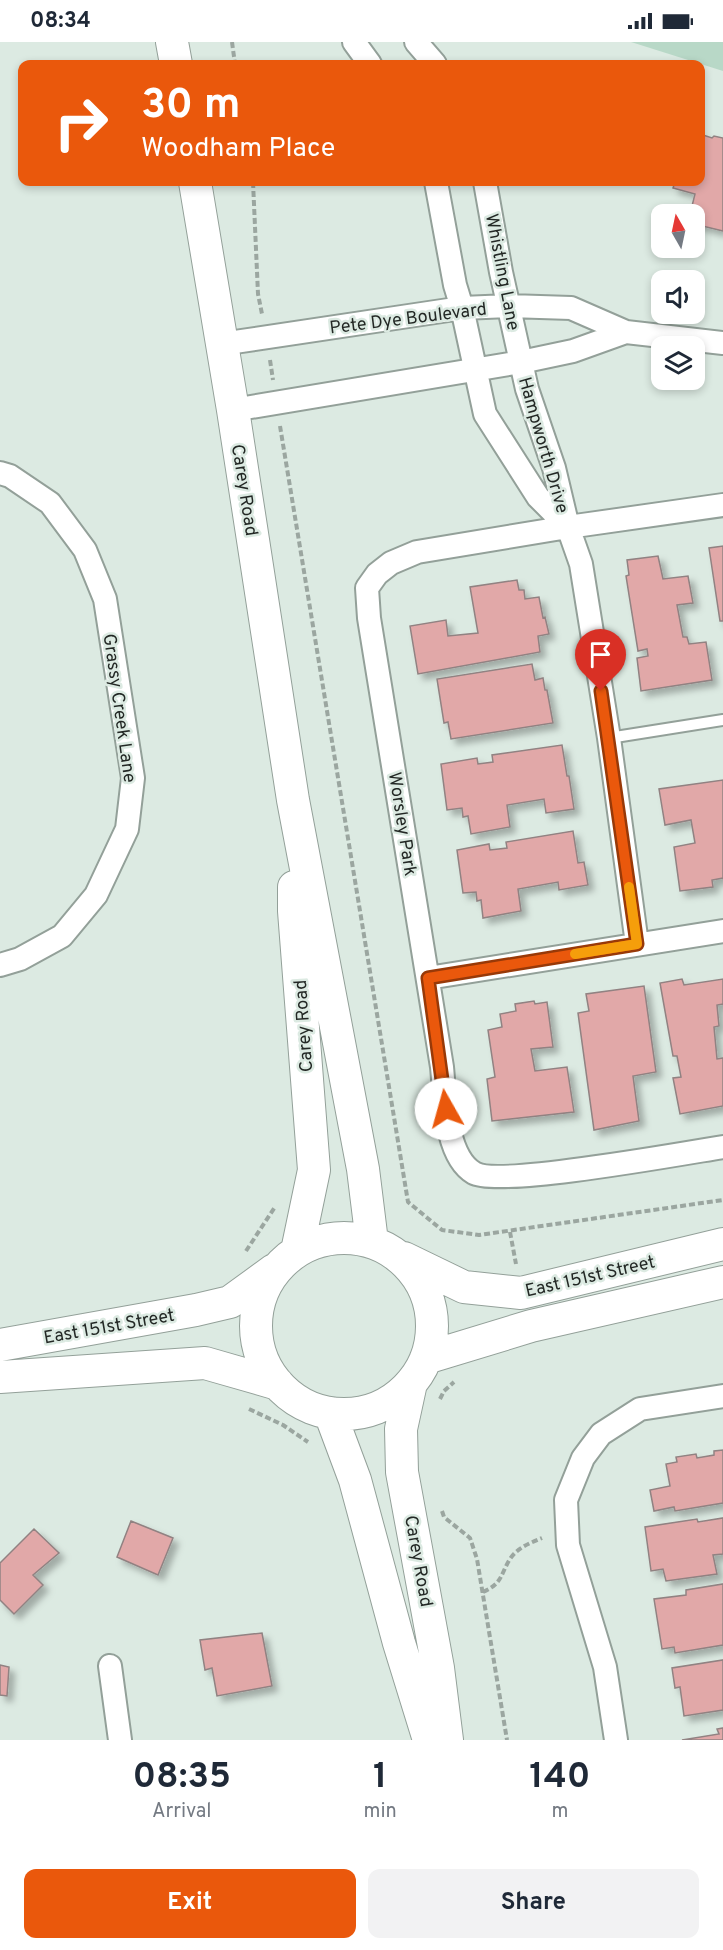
<!DOCTYPE html>
<html lang="en">
<head>
<meta charset="utf-8">
<style>
	:root { --surface:#fff; --page:#f2f2f3; --text:#1f2937; --muted:#747a83; --accent:#ea580c }
	body { margin:0; font-family:Overpass,sans-serif; background:var(--page); color:var(--text); height:100vh; display:flex; flex-direction:column; font-size:22px; white-space:nowrap }
	* { box-sizing:border-box; margin:0 }
	p { font-size:20px; color:var(--muted) }
	.icon { flex:none; width:33px; height:33px; fill:none; stroke:currentColor; stroke-width:2; stroke-linecap:round; stroke-linejoin:round }
	.map { position:relative; height:1698px; overflow:hidden }
	.details { display:flex; flex-direction:column; background:var(--surface); flex:1 }
	.details>* { flex:none }
	.top-card { position:absolute; left:18px; top:18px; width:687px; height:126px; border-radius:12px; box-shadow:0 3px 9px #0003; background:#ea580c; color:#fff; overflow:hidden }
	.needle { width:39px; rotate:351deg }
	.controls { position:absolute; left:651px; top:162px; display:grid; gap:12px }
	.controls a { display:grid; place-items:center; width:54px; height:54px; border-radius:12px; background:var(--surface); box-shadow:0 3px 9px #0003; font-size:30px }
	.pin { position:absolute; display:grid; place-items:center; width:51px; height:51px; color:#fff; margin:-62px -26px; border-radius:50% 50% 50% 0; rotate:-45deg; box-shadow:0 0 6px #0007 }
	.pin .icon { rotate:45deg }
	.me { position:absolute; width:66px; margin:-33px; rotate:353deg; stroke-linejoin:round; filter:drop-shadow(0 0 4px #0008) }
	.turn { display:flex; align-items:center; gap:21px; height:126px; padding:0 24px; font-size:27px }
	.turn .icon { width:78px; height:78px; stroke-width:2.5 }
	.turn b { display:block; font-size:42px; line-height:51px }
	.eta { display:flex; justify-content:space-evenly; align-items:center; height:102px; text-align:center }
	.eta b { font-size:36px; font-weight:700; line-height:42px }
	.button { display:flex; gap:12px; margin-top:auto; padding:12px 24px }
	.button a { flex:1; height:69px; border-radius:12px; background:var(--accent); color:#fff; font-size:24px; font-weight:700; line-height:69px; text-align:center }
	.button a+a { background:var(--page); color:var(--text) }
	.status { display:flex; justify-content:space-between; align-items:center; height:42px; padding:0 30px; background:var(--surface); direction:ltr }
	.status svg { height:16px; fill:currentColor }
	.map>svg:first-child { display:block }
	.green { fill:#b8d8c7 }
	.building { fill:#e1a8a8; stroke:#918282; stroke-width:1.5; filter:url(#shadow) }
	.lines { fill:none; stroke-linecap:round; stroke-linejoin:round }
	.lane-casing { stroke:#93a099; stroke-width:14 }
	.street-casing { stroke:#93a099; stroke-width:26 }
	.secondary-casing { stroke:#93a099; stroke-width:34 }
	.path { stroke:#9ba6a0; stroke-width:4; stroke-dasharray:6 3; stroke-linecap:butt }
	.lane { stroke:#fff; stroke-width:10 }
	.street { stroke:#fff; stroke-width:22 }
	.secondary { stroke:#fff; stroke-width:32 }
	.route-casing { stroke:#983908; stroke-width:15 }
	.route { stroke:#ea580c; stroke-width:10 }
	.slow { stroke:#f59e0b; stroke-width:10 }
	.labels { text-anchor:middle; stroke-width:5; stroke-linejoin:round; paint-order:stroke }
	.street-label { font-size:18px; fill:#232825; stroke:#dceae2 }
</style>
</head>
<body>
<div class="status"><b>08:34</b><svg viewBox="0 0 49 12"><path d="M0 12V9h3v3zM5 12V6h3v6zM10 12V3h3v9zM15 12V0h3v12zM26 1h20v11H26zM47 4h2v5h-2z"/></svg></div>
<div class="map">
<svg width="723" height="1698" viewBox="0 0 723 1698">
	<defs>
		<filter id="shadow"><feDropShadow dx="5.5" dy="5.5" stdDeviation="3" flood-color="#0004"/></filter>
	</defs>
	<rect width="100%" height="100%" fill="#dceae2"/>
	<path class="green" d="M631,0H723V29Z"/>
	<path class="building" d="M700,92L712,96L714,94L723,96V189L694,182V172H690L695,152L673,146L675,140H700Z
		M723,504V579H720L709,506Z
		M658,514L663,537L688,534L693,561L677,563L683,595H687L689,602L706,600L712,638L641,649L637,616L648,614L647,607L638,609L626,534L629,533L627,518Z
		M517,538L519,548H524L525,557L539,555L543,576L545,575L549,592L538,594L540,610L418,632L410,584L446,578L448,594L478,591L470,545Z
		M532,622L535,638L543,636L545,648H547L553,681L451,697L448,680L444,681L437,637Z
		M562,703L567,734H569L574,767L546,771L544,757L507,763L510,785L471,792L468,774L463,775L462,766L447,768L441,722L477,716L478,722L493,720L492,713Z
		M723,738V836L712,838L713,845L680,849L674,805L695,801L691,778L665,783L659,747Z
		M573,789L578,821L584,820L588,843L559,848L558,840L518,847L521,869L483,876L481,858L477,859L476,850L463,851L457,808L489,802L490,808L507,806L506,800Z
		M682,937L684,943L723,937V962L717,963L719,984L714,985L717,1017L723,1016V1064L680,1072L673,1036L681,1035L677,1014H673L660,941Z
		M644,944L656,1030L633,1034L639,1079L594,1088L578,971L589,969L586,952Z
		M534,959L535,962L547,960L553,1005L531,1007L535,1029L567,1025L574,1070L492,1079L487,1037L495,1035L488,988L502,985L500,972L516,969L515,962Z
		M723,1408V1461L675,1469L674,1465L654,1469L650,1448L670,1444L666,1422L677,1420L676,1415L696,1412L697,1416L714,1413V1409Z
		M723,1476V1512L713,1513L717,1532L666,1539L663,1527L651,1529L645,1485L697,1477L698,1480Z
		M131,1479L173,1496L158,1533L117,1515Z
		M34,1487L59,1511L33,1533L43,1543L14,1572L0,1558V1521Z
		M723,1542V1603L675,1611L674,1605L662,1607L654,1557L686,1553V1548Z
		M262,1591L272,1644L217,1654L212,1626L205,1628L200,1598Z
		M723,1618V1668L684,1674L680,1645L675,1646L672,1626Z
		M0,1623L9,1625L7,1654L0,1653Z
		M723,1686V1698H682L719,1692L717,1687Z"/>
	<g class="lines">
		<defs>
			<path id="lane" d="M609,696L723,678"/>
			<path id="street" d="M354,0L370,22
				M416,0L435,22
				M436,140L455,243L462,266L485,372L538,455L568,485
				M485,140L501,230L527,347L554,426L568,485L581,522L609,696L637,902
				M221,302L462,266L509,264L571,266L626,290L723,301
				M233,368L521,320L573,309L626,290
				M0,431L10,434L50,461L85,508L105,557L133,736L127,787L96,853L62,894L20,917L0,923
				M723,463L568,485L417,510L391,521L377,532L367,546L369,576L442,1025C445,1055 445,1114 474,1131C499,1145 685,1111 723,1105
				M428,936L723,889
				M110,1624L120,1698
				M616,1698L605,1625L568,1503L566,1458L583,1416L601,1392L640,1367L723,1354"/>
			<path id="secondary" d="M172,0L176,22
				M195,140L233,368L293,758L363,1127L372,1200
				M294,845V869L314,1128L297,1209
				M256 1284a88 88 0 1 1 176 0a88 88 0 1 1-176 0Z
				M404,1216L464,1245L521,1251L723,1202
				M0,1303L196,1268L230,1260L274,1228
				M426,1316L531,1284L723,1240
				M0,1335L205,1321L278,1342
				M411,1341L401,1387L402,1430L438,1626L447,1698
				M330,1371L355,1438L399,1601L429,1698"/>
		</defs>
		<use href="#lane" class="lane-casing"/>
		<use href="#street" class="street-casing"/>
		<use href="#secondary" class="secondary-casing"/>
		<path class="path" d="M232,0L235,22
			M253,140L258,252L262,272
			M270,318L273,338
			M280,384L408,1160L442,1188L479,1193L723,1158
			M510,1190L516,1222
			M246,1209L275,1165
			M440,1357L444,1349L454,1340
			M249,1367L283,1383L308,1400
			M442,1469L444,1475L470,1496L477,1517L507,1698
			M483,1550C503,1541 500,1533 510,1517C517,1506 530,1501 542,1496"/>
		<use href="#lane" class="lane"/>
		<use href="#street" class="street"/>
		<use href="#secondary" class="secondary"/>
	</g>
	<g class="lines">
		<defs>
			<path id="route" d="M446,1067L428,936L637,902L601,649"/>
		</defs>
		<use href="#route" class="route-casing"/>
		<use href="#route" class="route"/>
		<path class="slow" d="M575,912L637,902L629,845"/>
	</g>
	<g class="labels">
		<g class="street-label">
			<text transform="translate(503 230) rotate(79)" y="6">Whistling Lane</text>
			<text transform="translate(408 276) rotate(-7)" y="6">Pete Dye Boulevard</text>
			<text transform="translate(544 403) rotate(74)" y="6">Hampworth Drive</text>
			<text transform="translate(245 448) rotate(81)" y="6">Carey Road</text>
			<text transform="translate(120 666) rotate(82)" y="6">Grassy Creek Lane</text>
			<text transform="translate(403 782) rotate(81)" y="6">Worsley Park</text>
			<text transform="translate(303 984) rotate(-94)" y="6">Carey Road</text>
			<text transform="translate(590 1234) rotate(-13)" y="6">East 151st Street</text>
			<text transform="translate(109 1284) rotate(-10)" y="6">East 151st Street</text>
			<text transform="translate(419 1519) rotate(80)" y="6">Carey Road</text>
		</g>
	</g>
</svg>
<div class="controls">
<a><svg class="needle" viewBox="-14 -14 28 28"><path d="M0-13l5 13h-10z" fill="#e53935"/><path d="M0 13l5-13h-10z" fill="#747a83"/></svg></a>
<a><svg class="icon" aria-label="sound" viewBox="0 0 24 24"><path d="M4 9h4l5-4v14l-5-4H4zM17 9q2 3 0 6"/></svg></a>
<a><svg class="icon" aria-label="layers" viewBox="0 0 24 24"><path d="M12 4l9 5-9 5-9-5zM3 14l9 5 9-5"/></svg></a>
</div>
<div class="pin" style="left:601px;top:649px;background:#d93025"><svg class="icon" aria-label="arrive" viewBox="0 0 24 24"><path d="M6 21V4h12l-3 4 3 4H6"/></svg></div>
<svg class="me" style="left:446px;top:1067px" viewBox="-20 -20 40 40"><circle r="19" fill="#fff"/><path d="M0-13L10 11 0 6-10 11z" fill="#ea580c"/></svg>
<div class="top-card">
<div class="turn"><svg class="icon" aria-label="right" viewBox="0 0 24 24"><path d="M7 20v-9h11M14 6l5 5-5 5"/></svg><div><b>30 m</b>Woodham Place</div></div>
</div>
</div>
<section class="details">
<div class="eta">
<div><b>08:35</b><p>Arrival</p></div>
<div><b>1</b><p>min</p></div>
<div><b>140</b><p>m</p></div>
</div>
<div class="button"><a>Exit</a><a>Share</a></div>
</section>
</body>
</html>
